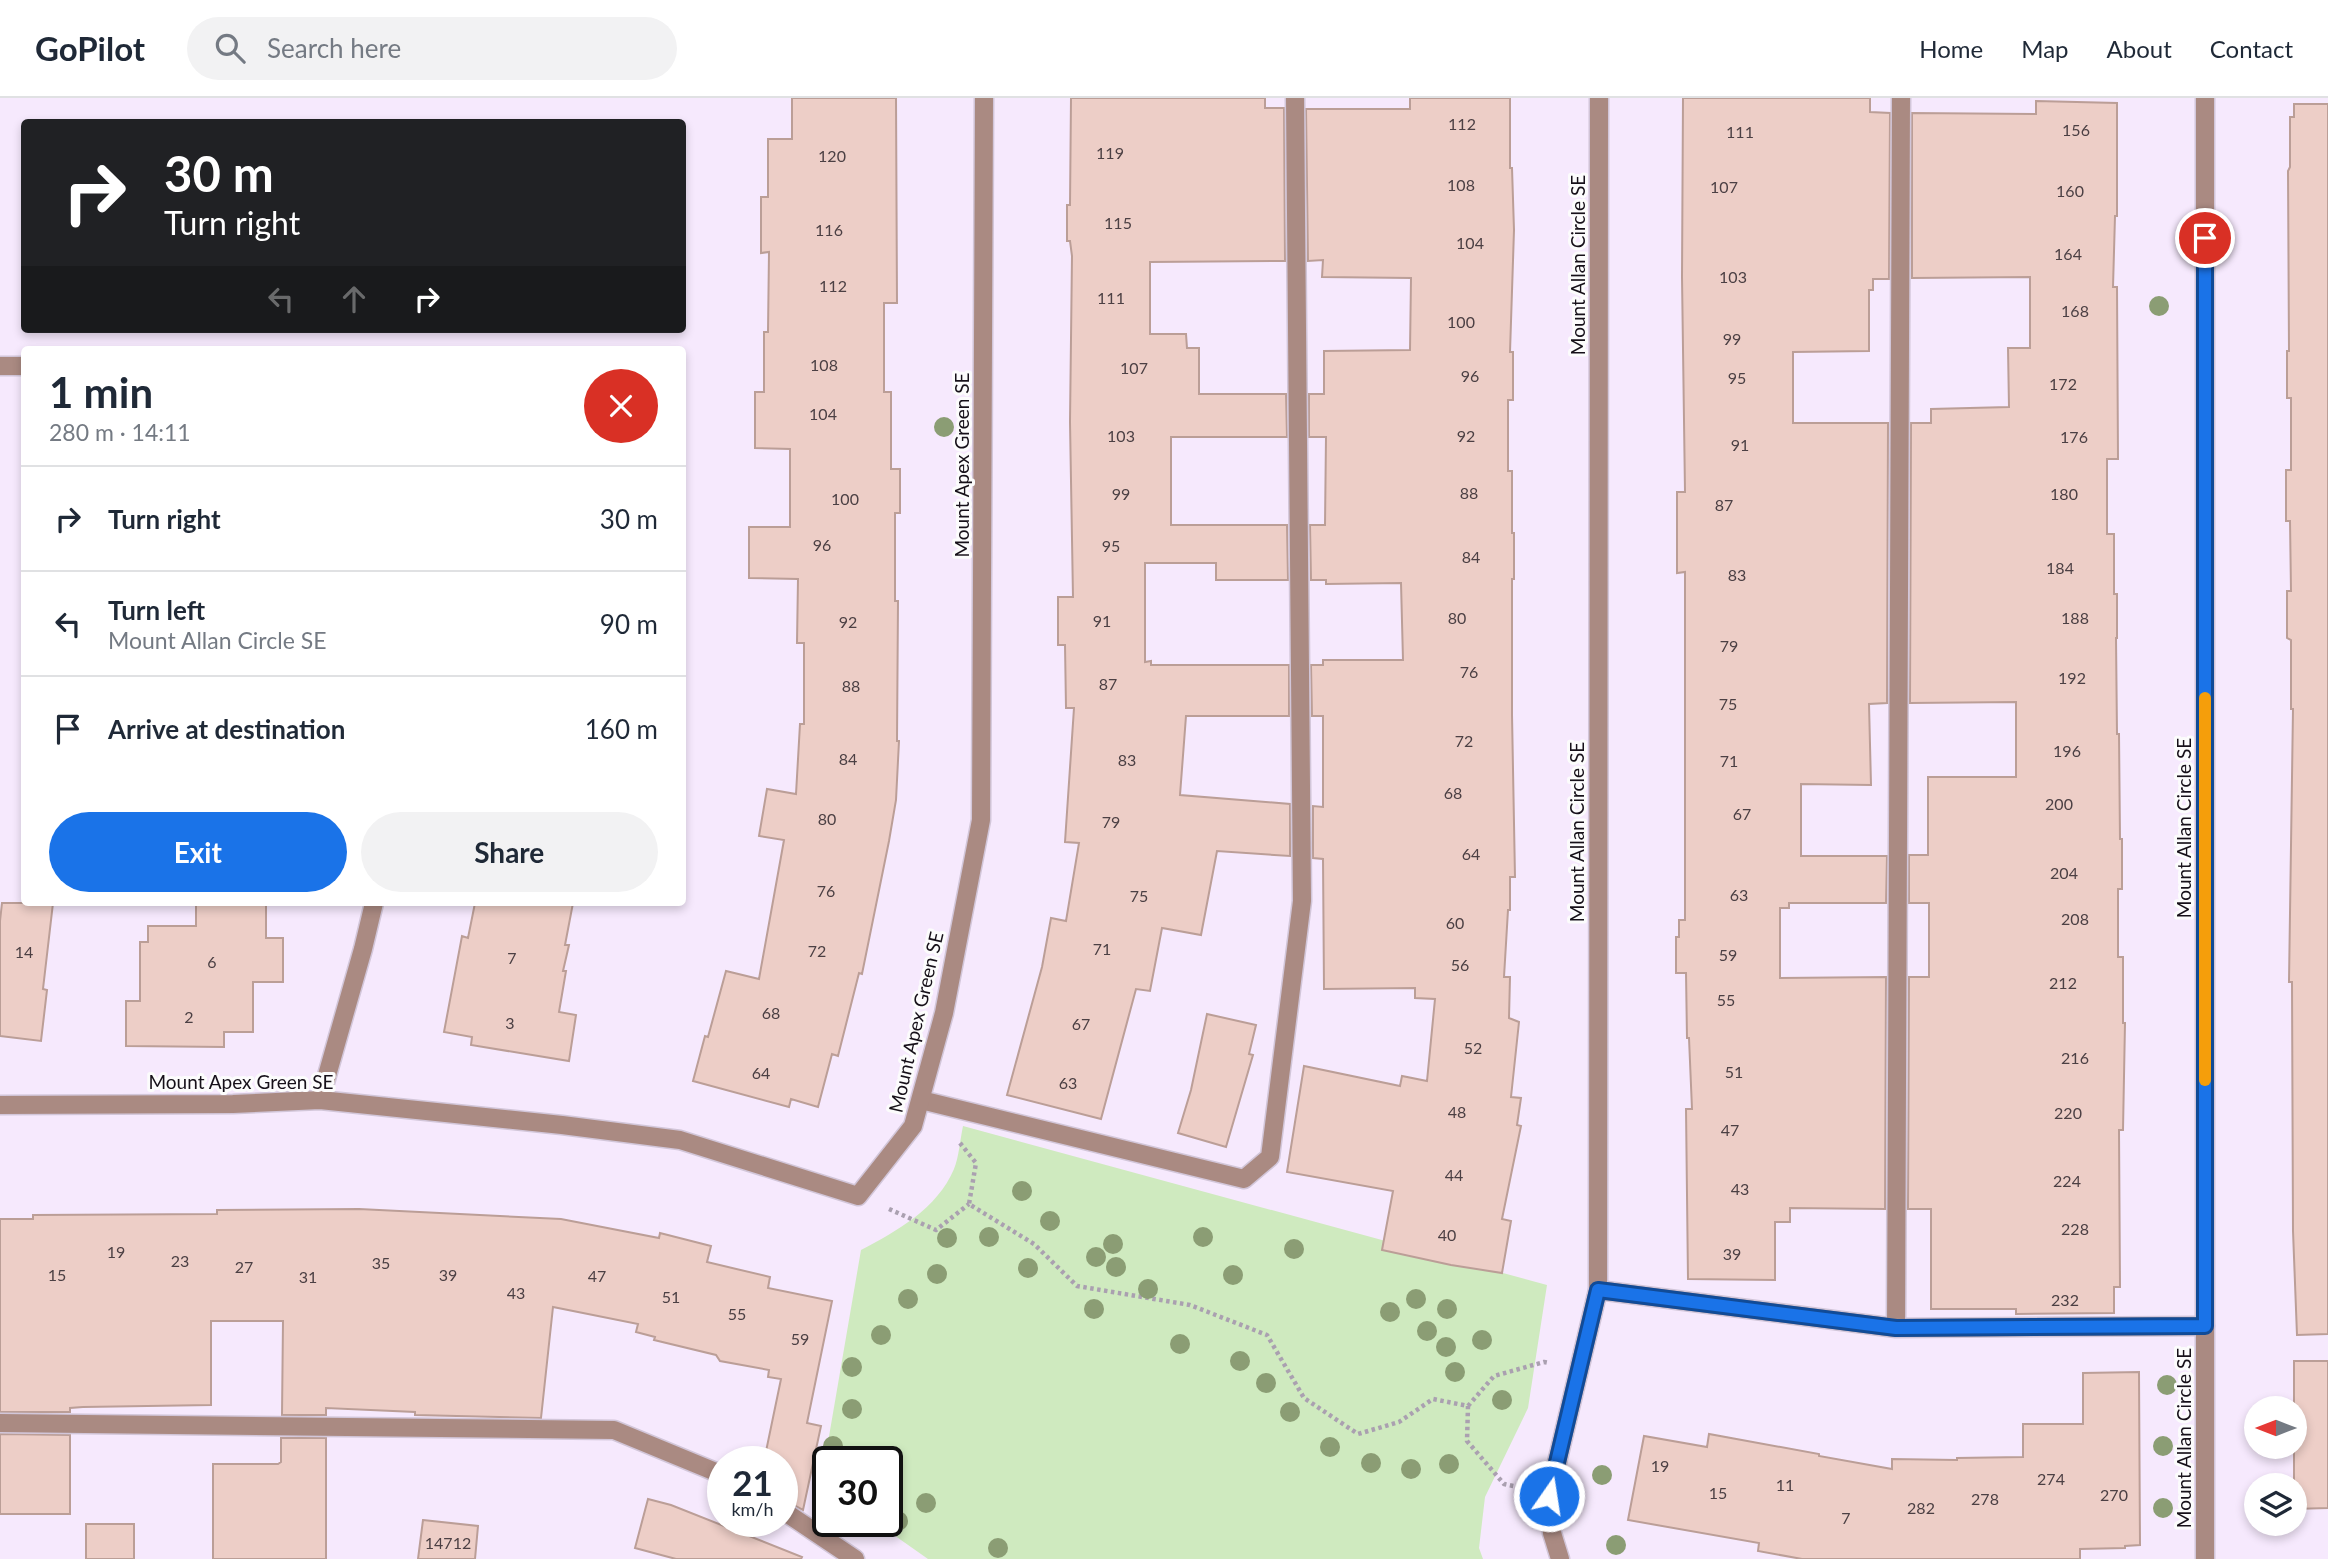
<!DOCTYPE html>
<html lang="en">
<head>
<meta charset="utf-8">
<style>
	:root { --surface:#fff; --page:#f2f2f3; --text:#1f2937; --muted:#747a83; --line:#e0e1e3; --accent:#1a73e8 }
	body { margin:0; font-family:Lato,sans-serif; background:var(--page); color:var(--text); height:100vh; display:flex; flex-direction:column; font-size:26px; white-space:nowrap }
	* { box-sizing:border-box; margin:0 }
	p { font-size:23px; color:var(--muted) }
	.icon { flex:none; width:38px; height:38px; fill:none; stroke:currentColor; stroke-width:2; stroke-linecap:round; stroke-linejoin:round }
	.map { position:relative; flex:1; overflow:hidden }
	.details { position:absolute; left:21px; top:248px; width:665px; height:560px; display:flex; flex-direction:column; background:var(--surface); border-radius:7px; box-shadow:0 4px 10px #0003 }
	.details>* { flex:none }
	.top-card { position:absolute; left:21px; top:21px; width:665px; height:214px; border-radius:7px; box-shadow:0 4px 10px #0003; background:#202124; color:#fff; overflow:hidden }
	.needle { width:46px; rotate:270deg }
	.tools { position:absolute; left:2244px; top:1298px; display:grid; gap:14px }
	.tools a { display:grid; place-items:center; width:63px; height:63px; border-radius:50%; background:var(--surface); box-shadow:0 4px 10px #0003; font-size:35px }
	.speed { position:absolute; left:707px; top:1348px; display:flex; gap:14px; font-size:35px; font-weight:700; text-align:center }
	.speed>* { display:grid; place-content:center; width:91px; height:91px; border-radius:50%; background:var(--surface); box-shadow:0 4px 10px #0003; line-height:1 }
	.speed small { font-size:18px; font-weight:400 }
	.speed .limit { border:4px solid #111; border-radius:10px; background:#fff; color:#111 }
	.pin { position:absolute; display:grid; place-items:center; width:60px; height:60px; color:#fff; margin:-30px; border:4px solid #fff; border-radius:50%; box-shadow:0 2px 7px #0007 }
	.me { position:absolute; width:77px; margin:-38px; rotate:13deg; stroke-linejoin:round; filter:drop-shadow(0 0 5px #0008) }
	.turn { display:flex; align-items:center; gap:24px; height:147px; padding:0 28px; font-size:32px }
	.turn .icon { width:91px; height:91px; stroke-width:2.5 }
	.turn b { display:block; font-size:49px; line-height:60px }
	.lanes { display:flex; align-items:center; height:66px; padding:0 28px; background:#0003; justify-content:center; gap:35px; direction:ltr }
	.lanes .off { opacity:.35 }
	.round { display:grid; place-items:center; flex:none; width:74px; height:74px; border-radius:37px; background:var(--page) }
	.head { display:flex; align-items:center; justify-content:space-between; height:119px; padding:0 28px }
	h1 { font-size:42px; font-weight:700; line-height:52px }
	.action { display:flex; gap:14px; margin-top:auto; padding:14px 28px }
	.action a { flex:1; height:80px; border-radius:42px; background:var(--accent); color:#fff; font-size:28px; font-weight:700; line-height:80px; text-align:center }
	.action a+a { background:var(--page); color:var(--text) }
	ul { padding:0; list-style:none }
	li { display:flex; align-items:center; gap:21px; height:105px; padding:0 28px; border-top:2px solid var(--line) }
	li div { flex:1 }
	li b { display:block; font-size:26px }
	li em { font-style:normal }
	header { display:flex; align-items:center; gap:42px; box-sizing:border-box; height:98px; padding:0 35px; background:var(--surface); border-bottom:2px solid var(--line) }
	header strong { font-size:33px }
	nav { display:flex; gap:38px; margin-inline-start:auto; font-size:24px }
	.search { width:490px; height:63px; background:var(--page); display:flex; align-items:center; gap:18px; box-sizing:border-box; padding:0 24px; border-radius:38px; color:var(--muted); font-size:26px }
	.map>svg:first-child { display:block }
	.green { fill:#cfeabf }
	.building { fill:#edcec7; stroke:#bb9e97; stroke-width:2 }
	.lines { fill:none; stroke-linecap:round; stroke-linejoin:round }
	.lane-casing { stroke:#d2c6d9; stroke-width:21 }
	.street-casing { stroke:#d2c6d9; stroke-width:21 }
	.path { stroke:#aaa0b0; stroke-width:4.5; stroke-dasharray:3.5 3.5; stroke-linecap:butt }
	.lane { stroke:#aa8a82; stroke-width:18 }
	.street { stroke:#aa8a82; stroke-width:18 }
	.tree { fill:#8b9d74 }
	.route-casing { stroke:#114b97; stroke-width:18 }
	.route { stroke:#1a73e8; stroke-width:12 }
	.slow { stroke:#f59e0b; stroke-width:12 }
	.labels { text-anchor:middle; stroke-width:6; stroke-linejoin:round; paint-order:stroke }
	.number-label { font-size:16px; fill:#4c4044 }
	.street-label { font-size:19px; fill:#161019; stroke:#fcfcfc }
</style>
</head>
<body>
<header>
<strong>GoPilot</strong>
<div class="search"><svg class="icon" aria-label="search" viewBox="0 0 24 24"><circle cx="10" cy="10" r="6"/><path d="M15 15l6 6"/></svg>Search here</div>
<nav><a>Home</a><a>Map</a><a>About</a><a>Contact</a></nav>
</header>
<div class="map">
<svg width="2328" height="1461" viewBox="0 0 2328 1461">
	<rect width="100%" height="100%" fill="#f6e9fd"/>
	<path class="green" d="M963,1028L1547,1187L1528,1310L1485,1399L1479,1450L1483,1461H928L874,1423H887V1363H828V1390L821,1385L861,1152C897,1133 937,1111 954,1071C959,1059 960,1042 963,1028Z"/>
	<path class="building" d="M792,0H896L897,205H884V294H891V371H900V415H895V503H898L897,643H899L896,702L889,743L862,876L859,875L838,958L832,956L818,1009L791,1001L789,1009L693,983L705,938L708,939L726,873L759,881L784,742L759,738L767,691L796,696L800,626H804V545H797L798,481L749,480V429H790V351L755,350V294H764V234H768L769,154L761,155V99H768V41H792Z
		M1071,0H1265V10H1284L1285,163L1150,164V236H1186L1187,250H1199V296H1286L1287,339H1171V427H1287L1288,482H1216V465H1145V564L1151,563V567H1289V618H1186L1180,697L1290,706V758L1217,753L1201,837L1162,830L1150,893L1136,891L1101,1021L1007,997L1042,869L1051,820L1066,823L1079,745L1065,744L1074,610H1066L1065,547H1058V499H1073L1070,324L1072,158L1070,143H1067V107H1070Z
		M1410,0H1510V70H1512L1514,132L1510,254H1513V302H1508V373H1512V435H1514V481H1512V617L1515,779H1510V812H1508L1504,879H1510L1509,920L1519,924L1511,999L1521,1000L1517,1027L1521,1028L1502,1121L1511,1123L1502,1175L1451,1167L1382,1152L1393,1093L1287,1074L1304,968L1400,988L1402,978L1427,983L1435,901L1415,900V890L1324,891L1323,761L1313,760V708L1323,709V618H1312L1311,567H1323V562H1403L1401,485L1326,486V482H1311L1310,427H1325L1326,339H1309V296H1324V253L1410,252L1411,180L1322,179L1323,162L1308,163L1306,11H1410Z
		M1683,0H1870V14L1890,15L1889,181H1873V192H1869V253L1793,254V325H1888L1887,605L1869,606L1871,687L1801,686V758H1887L1886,805H1789V810H1780V880L1886,879L1885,1111L1790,1110V1124H1775V1182L1688,1181L1686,1011H1692L1689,940H1687L1686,875H1676V839H1679V822H1685V474L1677,475V394H1685L1682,179Z
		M2036,3L2117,5V118H2115L2113,189H2117L2118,361H2107V436H2114V496H2117V540H2116L2117,636H2119L2120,741H2122V791H2118V859H2123V925H2125L2123,1032H2119L2120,1189H2114V1215L2016,1216V1211H1931V1111H1908L1909,879H1929V805H1909V757H1928V679H2016V604L1910,605L1911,325H1931V311L2009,309L2008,250H2030V179L1912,180V15L2036,16Z
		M2294,6H2328V1236L2297,1237L2293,1133L2292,884H2289L2293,611H2291V542L2287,540V493H2291L2290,423H2286V372H2291V300H2287V253H2289L2288,73L2290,69V19H2294Z
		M2,805H53L43,891L47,892L41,943L0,938V823Z
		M196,805H266V840H283V884H253V934H224V949L126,948V903H140V844H148V828H196Z
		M475,805H573L565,847H569L563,873H566L559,914L576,917L569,963L471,947L472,939L444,934L462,838L468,840Z
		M1207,916L1256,927L1249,956L1253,957L1226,1049L1178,1035L1191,992Z
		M359,1111L561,1121L659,1140L660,1135L711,1148L707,1164L770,1179L768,1190L832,1203L807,1325L821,1328L803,1412L782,1401V1363H764L781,1281L768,1279L769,1272L720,1263L716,1257L654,1242L655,1239L636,1234L638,1226L553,1209L541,1320L415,1317V1314L326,1310V1317H282L283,1223H211V1307L83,1309L70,1310V1314H0V1121H33V1117L217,1116V1112Z
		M2294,1263H2328V1410L2294,1411Z
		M2139,1274L2140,1447L2125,1448V1450L2080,1451V1461H1802L1758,1453L1759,1445L1628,1422L1644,1338L1707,1349L1709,1336L1819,1356V1358L1892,1371V1361L1957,1362V1360L2023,1359V1326H2083V1275Z
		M0,1336L70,1337V1416H0Z
		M281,1340H326V1461H213V1366H278L281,1364Z
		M648,1401L671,1407L802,1459L801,1461H676L635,1450Z
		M423,1422L478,1428L475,1461H418Z
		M86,1426H134V1461H86Z"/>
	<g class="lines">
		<defs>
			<path id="lane" d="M921,1002L1244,1081L1270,1059L1302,803L1295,0
				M1598,1192L1896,1230L2205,1228
				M1896,1230L1901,0
				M0,1325L614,1332L723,1377
				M782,1412L855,1461"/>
			<path id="street" d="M2205,0V1461
				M0,268H24
				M320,1002L363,851L374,805
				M0,1007L233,1006L320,1002L562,1027L680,1042L858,1098L913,1028L944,915L981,722L984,0
				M1560,1461L1552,1435L1549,1398L1598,1192L1599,0"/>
		</defs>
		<use href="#lane" class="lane-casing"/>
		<use href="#street" class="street-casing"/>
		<path class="path" d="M960,1045L976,1065L969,1106L1034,1146L1077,1188L1190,1207L1267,1237L1304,1300L1358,1336L1399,1324L1433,1301L1468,1308L1467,1343L1504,1386L1518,1389
			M889,1111L936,1132L969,1106
			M1468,1308L1494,1278L1544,1264L1549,1265"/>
		<use href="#lane" class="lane"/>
		<use href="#street" class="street"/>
	</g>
	<g class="tree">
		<circle cx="2159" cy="208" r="10"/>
		<circle cx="944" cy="329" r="10"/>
		<circle cx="1022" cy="1093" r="10"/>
		<circle cx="1050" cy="1123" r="10"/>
		<circle cx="989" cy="1139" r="10"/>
		<circle cx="1203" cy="1139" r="10"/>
		<circle cx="947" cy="1140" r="10"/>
		<circle cx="1113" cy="1146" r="10"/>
		<circle cx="1294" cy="1151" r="10"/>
		<circle cx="1096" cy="1159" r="10"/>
		<circle cx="1116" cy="1169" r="10"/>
		<circle cx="1028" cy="1170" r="10"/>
		<circle cx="937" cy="1176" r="10"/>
		<circle cx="1233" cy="1177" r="10"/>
		<circle cx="1148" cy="1191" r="10"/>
		<circle cx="908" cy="1201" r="10"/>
		<circle cx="1416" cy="1201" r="10"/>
		<circle cx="1094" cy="1211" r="10"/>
		<circle cx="1447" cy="1211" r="10"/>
		<circle cx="1390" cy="1214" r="10"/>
		<circle cx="1427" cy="1233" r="10"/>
		<circle cx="881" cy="1237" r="10"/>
		<circle cx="1482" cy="1242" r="10"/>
		<circle cx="1180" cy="1246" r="10"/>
		<circle cx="1446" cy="1249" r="10"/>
		<circle cx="1240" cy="1263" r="10"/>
		<circle cx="852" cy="1269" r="10"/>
		<circle cx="1455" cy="1274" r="10"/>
		<circle cx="1266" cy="1285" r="10"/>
		<circle cx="2167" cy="1287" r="10"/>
		<circle cx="1502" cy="1302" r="10"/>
		<circle cx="852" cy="1311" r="10"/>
		<circle cx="1290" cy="1314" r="10"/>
		<circle cx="833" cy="1348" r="10"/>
		<circle cx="2163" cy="1348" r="10"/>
		<circle cx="1330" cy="1349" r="10"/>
		<circle cx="1371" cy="1365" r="10"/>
		<circle cx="1449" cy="1366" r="10"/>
		<circle cx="1411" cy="1371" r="10"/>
		<circle cx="1602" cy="1377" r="10"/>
		<circle cx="926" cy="1405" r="10"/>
		<circle cx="2163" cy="1410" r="10"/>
		<circle cx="898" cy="1423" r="10"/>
		<circle cx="1616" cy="1447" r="10"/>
		<circle cx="998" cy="1450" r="10"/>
	</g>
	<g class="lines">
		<defs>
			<path id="route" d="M1549,1398L1598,1192L1896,1230L2205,1228V140"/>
		</defs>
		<use href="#route" class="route-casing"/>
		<use href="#route" class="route"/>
		<path class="slow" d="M2205,600V982"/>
	</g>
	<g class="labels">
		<g class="number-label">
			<text x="1462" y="32">112</text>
			<text x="2076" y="38">156</text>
			<text x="1740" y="40">111</text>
			<text x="1110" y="61">119</text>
			<text x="832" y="64">120</text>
			<text x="1461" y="93">108</text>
			<text x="1724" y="95">107</text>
			<text x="2070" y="99">160</text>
			<text x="1118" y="131">115</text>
			<text x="829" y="138">116</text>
			<text x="1470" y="151">104</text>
			<text x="2068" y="162">164</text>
			<text x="1733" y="185">103</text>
			<text x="833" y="194">112</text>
			<text x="1111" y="206">111</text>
			<text x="2075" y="219">168</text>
			<text x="1461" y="230">100</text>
			<text x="1732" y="247">99</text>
			<text x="824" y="273">108</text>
			<text x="1134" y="276">107</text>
			<text x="1470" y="284">96</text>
			<text x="1737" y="286">95</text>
			<text x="2063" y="292">172</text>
			<text x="823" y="322">104</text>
			<text x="1121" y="344">103</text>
			<text x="1466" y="344">92</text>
			<text x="2074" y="345">176</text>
			<text x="1740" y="353">91</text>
			<text x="1469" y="401">88</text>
			<text x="1121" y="402">99</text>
			<text x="2064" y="402">180</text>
			<text x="845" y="407">100</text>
			<text x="1724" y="413">87</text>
			<text x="822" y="453">96</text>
			<text x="1111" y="454">95</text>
			<text x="1471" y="465">84</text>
			<text x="2060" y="476">184</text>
			<text x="1737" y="483">83</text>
			<text x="1457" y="526">80</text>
			<text x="2075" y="526">188</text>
			<text x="1102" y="529">91</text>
			<text x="848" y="530">92</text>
			<text x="1729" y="554">79</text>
			<text x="1469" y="580">76</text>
			<text x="2072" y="586">192</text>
			<text x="1108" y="592">87</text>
			<text x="851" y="594">88</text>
			<text x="1728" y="612">75</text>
			<text x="1464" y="649">72</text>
			<text x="2067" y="659">196</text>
			<text x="848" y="667">84</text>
			<text x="1127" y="668">83</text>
			<text x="1729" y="669">71</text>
			<text x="1453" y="701">68</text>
			<text x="2059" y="712">200</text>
			<text x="1742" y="722">67</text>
			<text x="827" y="727">80</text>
			<text x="1111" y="730">79</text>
			<text x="1471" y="762">64</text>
			<text x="2064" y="781">204</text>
			<text x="826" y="799">76</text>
			<text x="1739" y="803">63</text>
			<text x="1139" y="804">75</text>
			<text x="2075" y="827">208</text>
			<text x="1455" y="831">60</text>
			<text x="1102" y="857">71</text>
			<text x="817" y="859">72</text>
			<text x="24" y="860">14</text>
			<text x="1728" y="863">59</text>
			<text x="512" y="866">7</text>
			<text x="212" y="870">6</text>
			<text x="1460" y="873">56</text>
			<text x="2063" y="891">212</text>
			<text x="1726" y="908">55</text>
			<text x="771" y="921">68</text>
			<text x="189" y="925">2</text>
			<text x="510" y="931">3</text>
			<text x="1081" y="932">67</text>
			<text x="1473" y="956">52</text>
			<text x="2075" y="966">216</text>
			<text x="1734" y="980">51</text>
			<text x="761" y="981">64</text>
			<text x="1068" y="991">63</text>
			<text x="1457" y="1020">48</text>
			<text x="2068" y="1021">220</text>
			<text x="1730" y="1038">47</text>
			<text x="1454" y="1083">44</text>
			<text x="2067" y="1089">224</text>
			<text x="1740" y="1097">43</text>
			<text x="2075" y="1137">228</text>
			<text x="1447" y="1143">40</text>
			<text x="116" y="1160">19</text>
			<text x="1732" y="1162">39</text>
			<text x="180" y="1169">23</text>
			<text x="381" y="1171">35</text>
			<text x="244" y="1175">27</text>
			<text x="57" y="1183">15</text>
			<text x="448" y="1183">39</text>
			<text x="597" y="1184">47</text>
			<text x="308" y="1185">31</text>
			<text x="516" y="1201">43</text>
			<text x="671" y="1205">51</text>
			<text x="2065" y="1208">232</text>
			<text x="737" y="1222">55</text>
			<text x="800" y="1247">59</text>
			<text x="1660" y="1374">19</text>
			<text x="2051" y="1387">274</text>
			<text x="1785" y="1393">11</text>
			<text x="1718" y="1401">15</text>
			<text x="2114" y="1403">270</text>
			<text x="1985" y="1407">278</text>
			<text x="1921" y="1416">282</text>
			<text x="1846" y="1426">7</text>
			<text x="448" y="1451">14712</text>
		</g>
		<g class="street-label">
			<text transform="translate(1578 167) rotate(-90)" y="7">Mount Allan Circle SE</text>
			<text transform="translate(962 367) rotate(-90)" y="7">Mount Apex Green SE</text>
			<text transform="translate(2184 730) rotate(-90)" y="7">Mount Allan Circle SE</text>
			<text transform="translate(1577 734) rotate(-90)" y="7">Mount Allan Circle SE</text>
			<text transform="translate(916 924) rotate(-77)" y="7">Mount Apex Green SE</text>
			<text x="241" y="991">Mount Apex Green SE</text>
			<text transform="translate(2184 1340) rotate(-90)" y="7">Mount Allan Circle SE</text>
		</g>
	</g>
</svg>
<div class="tools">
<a><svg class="needle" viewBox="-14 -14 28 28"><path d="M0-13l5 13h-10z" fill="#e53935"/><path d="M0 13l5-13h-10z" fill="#747a83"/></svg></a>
<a><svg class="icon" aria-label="layers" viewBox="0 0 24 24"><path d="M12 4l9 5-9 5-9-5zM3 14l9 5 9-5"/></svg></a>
</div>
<div class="speed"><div>21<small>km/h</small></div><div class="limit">30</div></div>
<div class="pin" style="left:2205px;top:140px;background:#d93025"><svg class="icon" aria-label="arrive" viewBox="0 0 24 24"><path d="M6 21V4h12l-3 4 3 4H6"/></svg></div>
<svg class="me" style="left:1549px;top:1398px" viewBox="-20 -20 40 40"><circle r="17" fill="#1a73e8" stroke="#fff" stroke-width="3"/><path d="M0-11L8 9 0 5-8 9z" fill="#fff"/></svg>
<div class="top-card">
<div class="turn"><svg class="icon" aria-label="right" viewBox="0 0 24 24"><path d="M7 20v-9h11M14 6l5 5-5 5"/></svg><div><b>30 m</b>Turn right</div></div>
<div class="lanes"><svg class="icon off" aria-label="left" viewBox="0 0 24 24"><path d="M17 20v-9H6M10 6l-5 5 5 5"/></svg><svg class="icon off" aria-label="ahead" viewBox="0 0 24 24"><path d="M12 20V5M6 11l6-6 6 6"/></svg><svg class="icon" aria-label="right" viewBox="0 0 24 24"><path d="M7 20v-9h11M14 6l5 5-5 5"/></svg></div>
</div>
<section class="details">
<div class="head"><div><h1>1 min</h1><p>280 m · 14:11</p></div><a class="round" style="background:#d93025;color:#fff"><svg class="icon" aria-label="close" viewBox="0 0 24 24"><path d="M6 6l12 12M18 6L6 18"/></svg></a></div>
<ul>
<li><svg class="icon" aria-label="right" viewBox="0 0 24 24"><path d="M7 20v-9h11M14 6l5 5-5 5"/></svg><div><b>Turn right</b></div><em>30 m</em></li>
<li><svg class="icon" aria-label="left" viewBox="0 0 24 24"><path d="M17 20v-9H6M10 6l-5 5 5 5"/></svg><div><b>Turn left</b><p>Mount Allan Circle SE</p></div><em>90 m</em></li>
<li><svg class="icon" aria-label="arrive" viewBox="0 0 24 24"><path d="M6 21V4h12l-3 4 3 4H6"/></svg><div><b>Arrive at destination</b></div><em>160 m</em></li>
</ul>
<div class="action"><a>Exit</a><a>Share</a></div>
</section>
</div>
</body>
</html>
